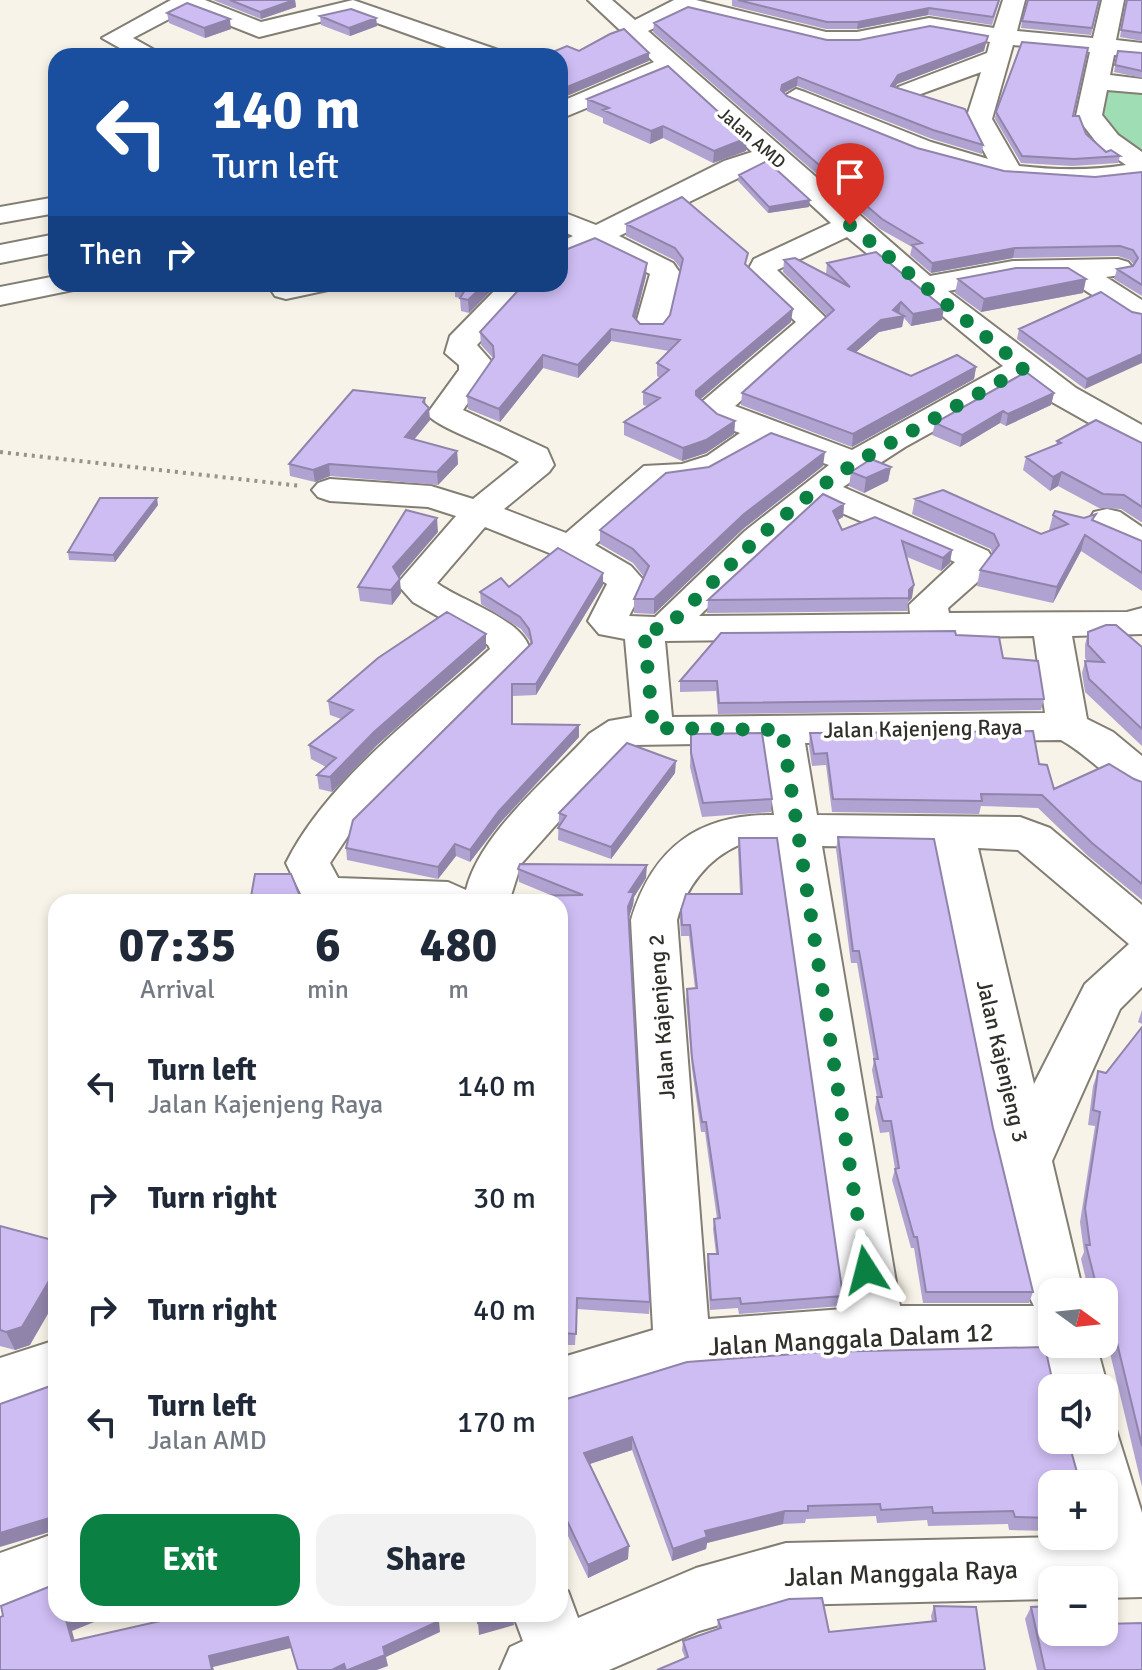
<!DOCTYPE html>
<html lang="en">
<head>
<meta charset="utf-8">
<style>
	:root { --surface:#fff; --page:#f2f2f3; --text:#1f2937; --muted:#747a83; --accent:#0b8043 }
	body { margin:0; font-family:Signika,sans-serif; background:var(--page); color:var(--text); height:100vh; display:flex; flex-direction:column; font-size:30px; white-space:nowrap }
	* { box-sizing:border-box; margin:0 }
	p { font-size:26px; color:var(--muted) }
	.icon { flex:none; width:44px; height:44px; fill:none; stroke:currentColor; stroke-width:2; stroke-linecap:round; stroke-linejoin:round }
	.map { position:relative; flex:1; overflow:hidden }
	.drawer { position:absolute; left:48px; top:894px; width:520px; height:728px; display:flex; flex-direction:column; background:var(--surface); border-radius:24px; box-shadow:0 4px 12px #0003 }
	.drawer>* { flex:none }
	.guide { position:absolute; left:48px; top:48px; width:520px; height:244px; border-radius:24px; box-shadow:0 4px 12px #0003; background:#1a4fa0; color:#fff; overflow:hidden }
	.needle { width:52px; rotate:105deg }
	.fabs { position:absolute; left:1038px; top:1278px; display:grid; gap:16px }
	.fabs a { display:grid; place-items:center; width:80px; height:80px; border-radius:16px; background:var(--surface); box-shadow:0 4px 12px #0003; font-size:40px }
	.pin { position:absolute; display:grid; place-items:center; width:68px; height:68px; color:#fff; margin:-82px -34px; border-radius:50% 50% 50% 0; rotate:-45deg; box-shadow:0 0 8px #0007 }
	.pin .icon { rotate:45deg }
	.me { position:absolute; width:88px; margin:-44px; rotate:351deg; stroke-linejoin:round; filter:drop-shadow(0 0 6px #0008) }
	.turn { display:flex; align-items:center; gap:28px; height:168px; padding:0 32px; font-size:36px }
	.turn .icon { width:104px; height:104px; stroke-width:2.5 }
	.turn b { display:block; font-size:56px; line-height:68px }
	.then { display:flex; align-items:center; height:76px; padding:0 32px; background:#0003; gap:16px; font-size:30px }
	.eta { display:flex; justify-content:space-evenly; align-items:center; height:136px; text-align:center }
	.eta b { font-size:48px; font-weight:700; line-height:56px }
	.primary-button { display:flex; gap:16px; margin-top:auto; padding:16px 32px }
	.primary-button a { flex:1; height:92px; border-radius:24px; background:var(--accent); color:#fff; font-size:32px; font-weight:700; line-height:92px; text-align:center }
	.primary-button a+a { background:var(--page); color:var(--text) }
	ul { padding:0; list-style:none }
	li { display:flex; align-items:center; gap:24px; height:112px; padding:0 32px }
	li div { flex:1 }
	li b { display:block; font-size:30px }
	li em { font-style:normal }
	.map>svg:first-child { display:block }
	.green { fill:#9fddb5 }
	.lines { fill:none; stroke-linecap:round; stroke-linejoin:round }
	.minor-casing { stroke:#827e74; stroke-width:4 }
	.path { stroke:#96938b; stroke-width:4; stroke-dasharray:3 5; stroke-linecap:butt }
	.minor { fill:#fff; fill-rule:evenodd }
	.wall { fill:#b1a3d1 }
	.shaded-wall { fill:#9084aa }
	.building { fill:#cebdf3; stroke:#9084aa; stroke-width:2 }
	.route { stroke:#0b8043; stroke-width:14; stroke-dasharray:0 25.2 }
	.labels { text-anchor:middle; stroke-width:7; stroke-linejoin:round; paint-order:stroke }
	.far-street-label { font-size:18px; fill:#302f2a; stroke:#fff }
	.street-label { font-size:22px; fill:#302f2a; stroke:#fff }
	.near-street-label { font-size:26px; fill:#302f2a; stroke:#fff }
</style>
</head>
<body>
<div class="map">
<svg width="1142" height="1670" viewBox="0 0 1142 1670">
	<rect width="100%" height="100%" fill="#f8f3e8"/>
	<path class="green" d="M1102,85L1142,89V155L1129,148L1097,113Z"/>
	<g class="lines">
		<defs>
			<path id="minor" d="M171,0H205L261,22L353,0L501,51L504,56H469L352,14L259,37L188,9L133,38L165,56H134L102,38Z
				M588,0H612L635,20L674,0H696L826,32H857L929,18L994,28L1003,0H1025L1017,31L1093,38L1102,0H1124L1116,40L1142,43V57L1114,55L1110,75L1142,79V93L1107,90L1102,115L1118,135L1142,152V178C1008,202 908,152 787,102L783,97L796,89L805,92L931,142L988,159L966,119L981,72L907,99L895,92L898,87L987,53L990,42L929,32L857,46H826L687,12L648,31L930,276L1013,261L1118,259L1128,262L1133,268L1128,274L1106,277L1142,300V322L1131,320L1066,278L1013,279L948,291L1076,388L1142,425V449L1130,446L1052,402L1024,381L905,447L843,487L988,551L993,559L983,577L948,608L949,613L1127,612L1142,608V634L1072,636L1087,719L1113,732L1142,756V794C1112,785 1089,755 1061,740L805,743L817,815L1020,817L1050,828L1142,905V987L1120,1009L1052,1161L1083,1292H1052V1344H1096L1108,1388L1104,1397V1388H1052V1393L1042,1358H876L682,1373L560,1412V1358L653,1330L631,920C653,847 699,814 774,815L763,743L633,745L619,754L521,864L509,902H300L301,894L286,863C327,780 422,711 490,649L488,645L413,602L397,584L456,516L428,507L330,501L318,497L312,490L318,483L330,479L431,486L473,499L519,462C499,448 438,429 427,414L459,370V365L445,353L450,336L501,284H533L477,345L491,361V370L463,410L547,449L554,465L549,472L504,509L566,533L644,466L682,464L707,456L740,433L718,425L697,406L796,322L751,280L746,274L754,259L831,223L767,164L619,236L673,263L680,273L667,327L662,334H640L635,327L650,274L595,247L560,262V242L573,236L560,230V211L596,225L724,161L752,152L668,74L560,119V102L654,62ZM1013,45L1090,52L1076,116L1100,147L1126,165C1089,171 1055,170 1019,166L992,119ZM847,237L1003,366L852,450L735,406L830,322L777,270ZM769,444L829,465L745,531L655,617L629,616L646,583L631,566L595,545L664,484C706,487 736,467 769,444ZM821,504L955,562L909,605L910,614L699,616L771,546ZM485,527L569,561L607,584L588,621L599,634L625,639L632,717L609,721L589,734C549,778 480,833 466,890L448,882L338,878L330,863L352,830L530,653C529,621 460,601 437,583ZM1034,636L1045,713L672,717L665,641ZM739,845L778,846L844,1309L708,1319L677,920C686,887 707,859 739,845ZM822,846L934,848L1027,1292L1034,1306H900ZM978,848L1018,850L1129,944L1085,984L1034,1084Z
				M56,197V213L0,223V207Z
				M56,234V252L0,263V245Z
				M56,276V284H77L73,290L0,305V287Z
				M267,284H332L328,290L286,299L275,296Z
				M1107,509L1120,512L1142,527V555C1123,550 1100,536 1089,520L1094,512Z
				M56,1340V1394L0,1412V1358Z
				M1104,1416L1113,1420L1142,1513V1597L1104,1598V1580H1052V1599L786,1605L699,1631L609,1670H500L510,1647L523,1641L513,1614H560V1588L568,1591L578,1618L696,1568L786,1543L1104,1536V1484H1074L1062,1440H1104Z
				M56,1533V1595L0,1617V1553Z"/>
		</defs>
		<use href="#minor" class="minor-casing"/>
		<path class="path" d="M0,452L301,486"/>
		<use href="#minor" class="minor"/>
	</g>
	<path class="wall" d="M213,0H295L296,7L261,19Z
		M732,0H1000L992,25L928,15L857,29H826L732,6Z
		M1100,0L1091,35L1021,28L1022,21Z
		M1126,0H1142V41L1120,37Z
		M167,13L231,29L205,38L169,23Z
		M320,16L376,18L377,26L350,36L321,25Z
		M654,23L827,40L984,51L897,84L895,87L983,145L982,154L932,139L797,86L784,93L787,96L917,148L1004,171L1095,177L1142,172V296L1114,279L1117,269L1133,266L1134,265L1130,260L1118,256L1013,258L931,273L910,255L912,247L880,229L653,32Z
		M1118,51L1142,53V78L1114,72Z
		M587,99L746,151L713,163L663,138L650,144L603,123V118L587,111Z
		M996,112L1073,116L1086,134L1106,152L1120,156L1118,163L1072,166L1021,163L995,119Z
		M739,175L809,207L768,213L738,181Z
		M626,224L747,266L791,322L700,399L717,414L735,421L734,434L706,453L682,461L624,435V422L647,406L643,405V392L660,378L657,376V363L669,351L611,341L578,378L543,368L500,422L468,409L467,396L493,358L481,345L480,332L646,276L635,319L640,324H663L670,315L681,269L674,260L626,236Z
		M784,260L826,274L827,263L942,320L911,326L904,318L902,327L879,332L856,352L911,376L976,367L974,379L852,447L741,405L742,393L827,316L783,272Z
		M958,279H1086L1083,293L981,312L955,293Z
		M455,284H498L469,313L461,311L460,298L455,297Z
		M1132,312L1085,389L1017,339L1019,329Z
		M1054,393L1051,405L1006,426L1000,423L960,447L932,435L935,423Z
		M426,405L430,420L414,440L457,451L458,464L438,485L330,476L315,482L290,476L289,464Z
		M1057,441L1142,443V522H1141L1121,509L1099,508L1058,486L1050,491L1023,470L1026,457L1056,445Z
		M823,466L743,529L654,614L634,613V599L644,577L633,563L600,544V530Z
		M891,467L888,481L864,493L849,486L851,472Z
		M915,499L1041,534L1049,530L1053,515L1094,521L1142,541V591L1081,551L1053,603L977,586L980,570L992,554L991,549L912,514Z
		M844,504L843,517L837,520L842,530L952,550L950,563L941,571L907,557L912,598L908,602L907,611L707,613L708,600Z
		M158,505L115,562L69,560L68,552Z
		M438,532L399,577L401,593L392,605L360,601L358,587Z
		M603,573V585L536,695L513,696V724L579,725V737L500,823L470,862L456,856L438,879L347,860L346,848L530,645V641L521,629L481,604L480,592Z
		M1088,632L1142,647V746L1085,692L1082,673L1085,661H1087L1085,658V645Z
		M486,634V648L376,746L332,792L319,789L317,775L326,767L311,759L309,745L341,719L330,715L328,701Z
		M956,635L1003,658L1044,699L1041,710L718,714L716,691L680,692V681Z
		M810,733L1039,764L1054,789L1134,779L1142,782V900L1088,856L1038,808L981,806L979,814L832,812L826,765L812,766L809,746Z
		M691,734L772,799L771,812L702,817L690,767Z
		M675,773L611,859L558,840L559,813Z
		M838,837L993,1128L1033,1292L1029,1303H923L914,1248H911L892,1180L895,1169L889,1132L880,1133L875,1108L877,1097L872,1070L874,1061L857,963H851L836,849Z
		M739,838L843,1296L841,1306L739,1314L738,1308L710,1310L707,1265L708,1254H716L713,1229L714,1219H717L705,1132H701L692,1069L686,1000L687,989H695L689,936H681L680,920L681,910L740,894L738,849Z
		M518,869L646,878L634,897L633,905L629,917L650,1302L649,1314L577,1309L575,1345H560V902L553,896L519,882Z
		M1142,1010V1024L1138,1022Z
		M1142,1027V1487L1104,1328V1292H1089L1081,1259L1084,1252L1080,1222L1095,1126L1088,1125L1093,1086L1098,1071L1106,1073Z
		M0,1226L30,1345L15,1350L0,1346Z
		M560,1401L1052,1484V1531L1009,1530L1008,1524L928,1526L927,1520L877,1523L876,1516L806,1519L805,1523L783,1524L707,1543L706,1549L672,1561L632,1450L589,1464L628,1559L588,1578L560,1519Z
		M934,1606L985,1670L685,1658L682,1650L683,1641L717,1629L718,1620L829,1632L932,1622L931,1616Z
		M1031,1607L1052,1632L1142,1670H1037L1025,1619Z"/>
	<path class="shaded-wall" d="M295,0L296,7L261,19L260,12Z
		M929,8L928,15L857,29L858,22Z
		M376,18L377,26L350,36L349,28Z
		M230,19L231,29L205,38L204,28Z
		M988,36L984,51L897,84L890,95L891,86L898,75Z
		M649,53V61L560,99V90Z
		M798,77L797,86L781,94L782,85Z
		M663,126V138L650,144L651,131Z
		M747,138L746,151L713,163L714,151Z
		M810,200L809,207L768,213L769,207Z
		M1015,248L1013,258L931,273L932,263Z
		M647,263L646,276L633,329V316Z
		M1086,279L1083,293L981,312L984,299Z
		M485,284H498L469,313L468,300Z
		M901,302L899,314L904,316L902,327L879,332L846,361L848,349Z
		M944,308L942,320L911,326L913,314Z
		M793,309L791,322L695,404L696,391Z
		M611,329V341L578,378V365Z
		M1142,354V363L1085,389L1087,379Z
		M543,355V368L500,422L499,409Z
		M976,367L974,379L852,447L853,434Z
		M1054,393L1051,405L1006,426L1008,414Z
		M425,398L426,410L429,408L430,420L406,449L405,437Z
		M1003,411L1000,423L960,447L962,435Z
		M735,421L734,434L706,453L682,461L683,448Z
		M457,451L458,464L438,485L437,472Z
		M825,452L823,466L743,529L654,614V599L744,514Z
		M329,464L330,476L315,482L313,470Z
		M891,467L888,481L864,493L866,478Z
		M1062,472L1058,486L1050,491L1053,477Z
		M157,498L158,505L115,562L113,555Z
		M844,504L843,517L831,524L833,511Z
		M437,518L438,532L395,582L393,567Z
		M1085,535L1081,551L1053,603L1057,587Z
		M952,550L950,563L941,571L943,558Z
		M603,573V585L536,695V684Z
		M400,579L401,593L392,605L391,590Z
		M914,585L912,598L908,602L909,590Z
		M486,634V648L376,746L332,792L330,777L374,732Z
		M579,725V737L500,823L470,862V850L499,811Z
		M676,761L675,773L611,859V847Z
		M455,844L456,856L438,879V867Z
		M647,865L646,878L634,897L633,905L628,920L629,892Z
		M56,1269V1300L30,1345L15,1350L6,1332Z
		M632,1437V1450L584,1466V1453Z
		M785,1511L783,1524L707,1543L706,1549L672,1561L673,1549L705,1531Z
		M49,1518L55,1529H56V1536L53,1531L0,1547V1533Z
		M629,1546L628,1559L588,1578V1565Z
		M80,1614H114L72,1631L78,1652L72,1641L66,1620Z
		M510,1614H513L514,1625L479,1635L478,1623Z
		M439,1621L440,1632L386,1657L388,1666L377,1670H348L383,1647Z
		M288,1637L291,1648L213,1667L214,1670H212L209,1656Z
		M344,1664L346,1670H332Z"/>
	<path class="building" d="M230,0H294L260,12Z
		M738,0H999L993,17L929,8L858,22H827Z
		M1028,0H1099L1092,28L1022,21Z
		M1127,0H1142V33L1121,30Z
		M187,3L230,19L204,28L167,13Z
		M688,7L827,40H859L930,26L988,36L986,42L898,75L891,86L965,109L983,145L933,130L798,77L782,85L781,90L787,96L917,148L1004,171L1095,177L1142,172V285L1117,269L1133,266L1138,258L1133,250L1120,246L1015,248L932,263L912,245L922,243L882,219L654,23Z
		M351,9L376,18L349,28L320,16Z
		M624,29L649,53L560,90V56H543L567,46L579,51L610,34Z
		M1022,42L1088,48L1073,116H1079L1086,134L1106,152L1111,150L1120,156L1074,159L1022,156L996,112Z
		M1118,51L1142,53V71L1115,65Z
		M668,66L747,138L714,151L663,126L651,131L603,110L609,108L587,99Z
		M767,161L810,200L769,207L739,175Z
		M682,197L748,253L745,264L793,309L696,391V395L717,414L735,421L706,440L683,448L624,422L660,398L643,392L669,370L657,363L680,340L611,329L578,365L543,355L499,409L467,396L494,357L493,346L480,332L524,284H560V252L595,238L647,263L633,316L640,324H663L670,315L683,259L675,248L626,224Z
		M876,252L944,308L913,314L901,302L893,310L904,316L881,320L848,349L911,376L957,355L976,367L853,434L742,393L834,310L784,260L795,258L850,287L827,263Z
		M1016,268H1068L1086,279L984,299L958,279Z
		M454,284H485L468,300L460,298L467,287Z
		M1101,292L1132,312L1142,314V354L1087,379L1019,329Z
		M1026,372L1054,393L1008,414L1003,411L962,435L935,423Z
		M353,390L425,398L423,402L429,408L405,437L457,451L437,472L329,464L313,470L289,464Z
		M1096,420L1142,443V507L1124,495L1103,494L1062,472L1053,477L1026,457L1061,443L1057,441Z
		M771,433L825,452L744,514L654,599H634L649,566L633,549L600,530L666,473L709,467Z
		M871,459L891,467L866,478L851,472Z
		M943,490L1041,534L1068,524L1053,515L1055,511L1084,518L1096,514L1092,520L1142,541V573L1085,535L1057,587L980,570L999,545L994,534L915,499Z
		M823,494L844,504L833,511L842,530L875,517L952,550L943,558L902,541L914,585L909,590V598L708,600Z
		M100,498H157L113,555L68,552Z
		M406,510L437,518L393,567L400,579L391,590L358,587Z
		M558,548L603,573L536,684H512V724L579,725L499,811L470,850L455,844L438,867L346,848L353,820L532,643L529,629L520,617L480,592L501,578L509,587Z
		M447,612L486,634L374,732L330,777L317,775L336,758L309,745L353,710L328,701L378,658Z
		M1106,625H1116L1142,647V729L1089,679L1085,661L1104,662L1088,645V632Z
		M955,631L956,635L999,637L1003,658L1038,661L1044,699L719,703L717,681H680L721,633Z
		M1033,731L1039,764L1047,765L1054,789L1109,764L1134,779L1142,782V884L1092,843L1042,795L981,794L982,801L833,799L827,753L814,754L810,733Z
		M762,733L772,799L703,803L691,753V734Z
		M627,743L676,761L611,847L558,828L566,816L559,813Z
		M838,837L934,839L993,1128L1033,1292H926L917,1237H914L895,1169L899,1168L891,1121H883L877,1097H882L874,1059H878L859,951H853Z
		M739,838H777L843,1296L741,1304L740,1298L711,1300L708,1254H718L714,1219L720,1218L706,1122H702L692,1058L687,989L697,988L690,925H682L681,910L686,894H742Z
		M520,864L647,865L629,892H634L628,907L650,1302L577,1298L576,1334L560,1333V902H526V896L583,895L518,869Z
		M255,874H291L299,894L297,902H250Z
		M465,896V902H339V897Z
		M1142,1027V1446L1110,1314H1104V1292H1098L1086,1245H1090L1085,1208L1100,1112L1093,1110L1098,1071L1106,1073Z
		M0,1226L56,1241V1269L22,1327L6,1332L0,1330Z
		M1045,1347L1054,1388H1052V1440H1068L1077,1472L1090,1474L1093,1484H1052V1518L1015,1517L1013,1511L933,1513L932,1507L881,1510L880,1504L808,1506V1511H785L705,1531L707,1537L673,1549L632,1437L584,1453L629,1546L588,1565L560,1506V1401L687,1362L821,1352Z
		M56,1384V1529L53,1530V1521L49,1518L0,1533V1404Z
		M56,1576V1614H80L66,1620L72,1641L191,1614H436L439,1621L383,1647L385,1655L348,1670H346L344,1664L332,1670H298L288,1637L209,1656L212,1670H0V1617L3,1616L1,1606L51,1586L53,1577Z
		M822,1598L829,1632L936,1621L934,1606L976,1607L985,1670H657L688,1657L683,1641L721,1628L718,1620L789,1599Z
		M1052,1606V1632H1104V1624L1142,1623V1670H1045L1031,1607Z
		M476,1614H510L478,1623Z"/>
	<g class="lines">
		<path class="route" d="M850,225L1024,368L855,463L817,489L761,535L665,629H644L653,728L782,730L866,1270"/>
	</g>
	<g class="labels">
		<g class="far-street-label">
			<text transform="translate(752 138) rotate(41)" y="6">Jalan AMD</text>
		</g>
		<g class="street-label">
			<text transform="translate(923 728) rotate(-1)" y="8">Jalan Kajenjeng Raya</text>
			<text transform="translate(661 1017) rotate(-94)" y="8">Jalan Kajenjeng 2</text>
			<text transform="translate(1003 1061) rotate(77)" y="8">Jalan Kajenjeng 3</text>
		</g>
		<g class="near-street-label">
			<text transform="translate(851 1339) rotate(-3)" y="9">Jalan Manggala Dalam 12</text>
			<text transform="translate(901 1573) rotate(-2)" y="9">Jalan Manggala Raya</text>
		</g>
	</g>
</svg>
<div class="fabs">
<a><svg class="needle" viewBox="-14 -14 28 28"><path d="M0-13l5 13h-10z" fill="#e53935"/><path d="M0 13l5-13h-10z" fill="#747a83"/></svg></a>
<a><svg class="icon" aria-label="sound" viewBox="0 0 24 24"><path d="M4 9h4l5-4v14l-5-4H4zM17 9q2 3 0 6"/></svg></a>
<a>+</a>
<a>−</a>
</div>
<div class="pin" style="left:850px;top:225px;background:#d93025"><svg class="icon" aria-label="arrive" viewBox="0 0 24 24"><path d="M6 21V4h12l-3 4 3 4H6"/></svg></div>
<svg class="me" style="left:866px;top:1270px" viewBox="-20 -20 40 40"><path d="M0-17L14 15 0 8-14 15z" fill="#0b8043" stroke="#fff" stroke-width="4"/></svg>
<div class="guide">
<div class="turn"><svg class="icon" aria-label="left" viewBox="0 0 24 24"><path d="M17 20v-9H6M10 6l-5 5 5 5"/></svg><div><b>140 m</b>Turn left</div></div>
<div class="then">Then<svg class="icon" aria-label="right" viewBox="0 0 24 24"><path d="M7 20v-9h11M14 6l5 5-5 5"/></svg></div>
</div>
<section class="drawer">
<div class="eta">
<div><b>07:35</b><p>Arrival</p></div>
<div><b>6</b><p>min</p></div>
<div><b>480</b><p>m</p></div>
</div>
<ul>
<li><svg class="icon" aria-label="left" viewBox="0 0 24 24"><path d="M17 20v-9H6M10 6l-5 5 5 5"/></svg><div><b>Turn left</b><p>Jalan Kajenjeng Raya</p></div><em>140 m</em></li>
<li><svg class="icon" aria-label="right" viewBox="0 0 24 24"><path d="M7 20v-9h11M14 6l5 5-5 5"/></svg><div><b>Turn right</b></div><em>30 m</em></li>
<li><svg class="icon" aria-label="right" viewBox="0 0 24 24"><path d="M7 20v-9h11M14 6l5 5-5 5"/></svg><div><b>Turn right</b></div><em>40 m</em></li>
<li><svg class="icon" aria-label="left" viewBox="0 0 24 24"><path d="M17 20v-9H6M10 6l-5 5 5 5"/></svg><div><b>Turn left</b><p>Jalan AMD</p></div><em>170 m</em></li>
</ul>
<div class="primary-button"><a>Exit</a><a>Share</a></div>
</section>
</div>
</body>
</html>
